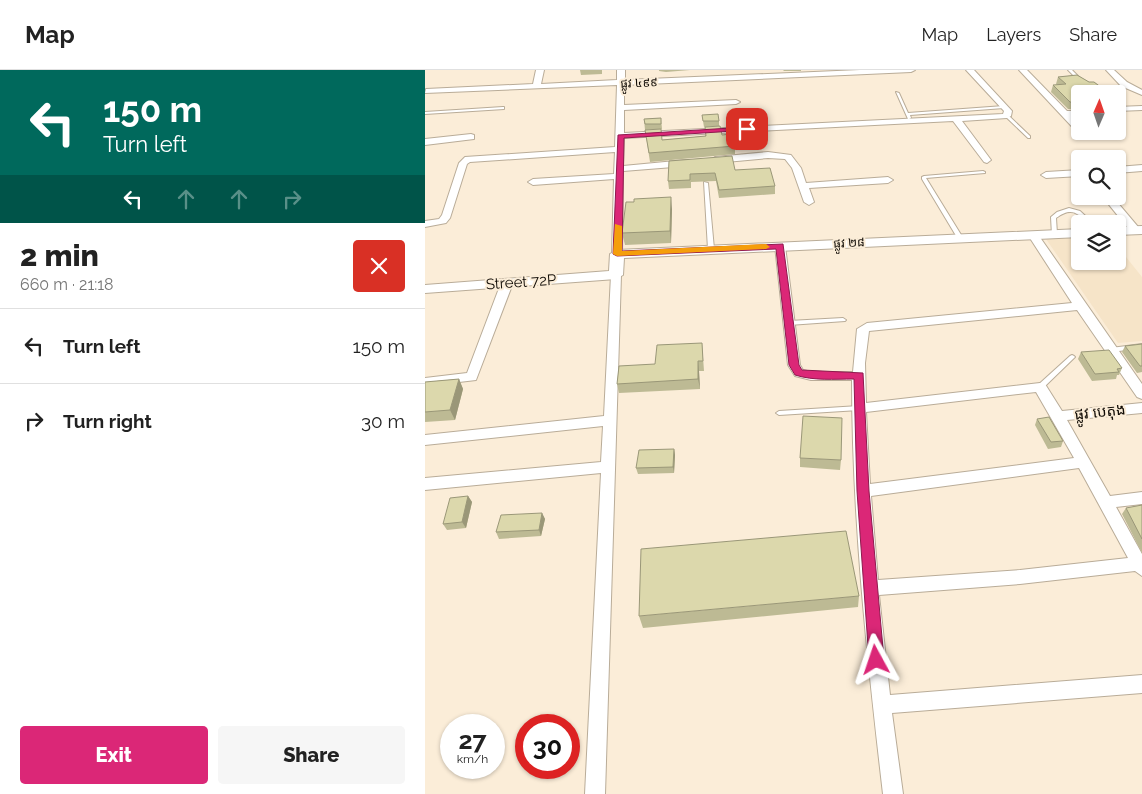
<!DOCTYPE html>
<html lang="en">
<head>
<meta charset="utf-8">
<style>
	:root { --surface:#fff; --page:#f6f6f6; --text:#222; --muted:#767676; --line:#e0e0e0; --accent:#db2777 }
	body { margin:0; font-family:Raleway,"Noto Sans Khmer",sans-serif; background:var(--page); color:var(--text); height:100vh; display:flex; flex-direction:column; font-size:19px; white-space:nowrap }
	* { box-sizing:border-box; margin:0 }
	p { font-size:16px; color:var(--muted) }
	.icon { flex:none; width:28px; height:28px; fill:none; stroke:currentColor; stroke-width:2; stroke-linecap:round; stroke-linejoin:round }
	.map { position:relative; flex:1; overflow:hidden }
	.details { display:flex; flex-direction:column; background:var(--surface); width:425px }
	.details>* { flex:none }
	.guide { background:#00695c; color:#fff; overflow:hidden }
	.needle { width:32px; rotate:2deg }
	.fabs { position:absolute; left:646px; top:15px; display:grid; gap:10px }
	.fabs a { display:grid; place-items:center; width:55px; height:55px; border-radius:5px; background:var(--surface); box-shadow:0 1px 4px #0004; font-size:25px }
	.speed { position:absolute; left:15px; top:644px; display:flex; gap:10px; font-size:25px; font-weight:700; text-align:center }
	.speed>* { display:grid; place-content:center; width:65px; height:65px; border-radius:50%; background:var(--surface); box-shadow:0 1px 4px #0004; line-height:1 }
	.speed small { font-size:12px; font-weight:400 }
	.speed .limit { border:8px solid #d22; background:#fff; color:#111 }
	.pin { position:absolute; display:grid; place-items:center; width:42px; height:42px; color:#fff; margin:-21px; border-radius:10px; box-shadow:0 2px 8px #0006 }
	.me { position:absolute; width:55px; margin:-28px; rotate:355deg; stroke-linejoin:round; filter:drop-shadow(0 0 4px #0008) }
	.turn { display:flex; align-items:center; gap:18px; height:105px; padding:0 20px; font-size:22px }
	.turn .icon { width:65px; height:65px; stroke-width:2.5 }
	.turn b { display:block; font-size:35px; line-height:42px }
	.lanes { display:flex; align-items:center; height:48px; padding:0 20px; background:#0003; justify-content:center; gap:25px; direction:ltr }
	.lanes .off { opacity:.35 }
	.round { display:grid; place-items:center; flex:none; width:52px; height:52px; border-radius:5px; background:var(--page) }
	.overview { display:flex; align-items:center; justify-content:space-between; height:85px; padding:0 20px }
	h1 { font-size:30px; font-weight:800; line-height:38px }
	.button { display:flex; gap:10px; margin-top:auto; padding:10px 20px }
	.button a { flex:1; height:58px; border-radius:5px; background:var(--accent); color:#fff; font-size:20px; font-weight:800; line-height:58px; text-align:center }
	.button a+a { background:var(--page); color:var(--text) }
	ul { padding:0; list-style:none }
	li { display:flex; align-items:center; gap:15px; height:75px; padding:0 20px; border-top:1px solid var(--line) }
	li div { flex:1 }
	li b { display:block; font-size:19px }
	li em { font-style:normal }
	header { display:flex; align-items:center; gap:30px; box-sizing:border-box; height:70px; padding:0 25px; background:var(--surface); border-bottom:1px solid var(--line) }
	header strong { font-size:24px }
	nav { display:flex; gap:28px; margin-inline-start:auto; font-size:18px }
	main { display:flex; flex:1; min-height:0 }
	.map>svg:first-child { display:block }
	.built { fill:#f6e4c8 }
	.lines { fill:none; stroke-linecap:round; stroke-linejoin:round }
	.service-casing { stroke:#b9ac98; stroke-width:2 }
	.minor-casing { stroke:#b9ac98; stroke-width:2 }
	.tertiary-casing { stroke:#b9ac98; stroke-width:2 }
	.service { fill:#fff; fill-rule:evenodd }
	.minor { fill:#fff; fill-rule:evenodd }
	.tertiary { fill:#fff; fill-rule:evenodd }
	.wall { fill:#bdba94 }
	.shaded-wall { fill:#9a9778 }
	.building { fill:#dcd8ac; stroke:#9a9778 }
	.route { fill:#db2777; stroke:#8e194d }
	.slow { fill:#f59e0b }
	.labels { text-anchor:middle; stroke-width:4; stroke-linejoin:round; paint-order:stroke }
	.far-street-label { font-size:12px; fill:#110c06; stroke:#fbedd8 }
	.street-label { font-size:15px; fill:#110c06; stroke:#fbedd8 }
</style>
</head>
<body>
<header>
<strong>Map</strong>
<nav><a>Map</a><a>Layers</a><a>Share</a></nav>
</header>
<main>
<section class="details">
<div class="guide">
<div class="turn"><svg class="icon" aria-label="left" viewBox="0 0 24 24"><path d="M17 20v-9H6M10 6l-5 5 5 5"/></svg><div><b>150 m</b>Turn left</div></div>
<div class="lanes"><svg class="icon" aria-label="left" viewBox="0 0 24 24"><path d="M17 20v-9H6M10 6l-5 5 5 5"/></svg><svg class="icon off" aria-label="ahead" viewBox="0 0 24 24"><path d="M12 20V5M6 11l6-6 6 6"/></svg><svg class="icon off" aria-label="ahead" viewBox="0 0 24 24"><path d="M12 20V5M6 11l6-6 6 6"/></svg><svg class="icon off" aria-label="right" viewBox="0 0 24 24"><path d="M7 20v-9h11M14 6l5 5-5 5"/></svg></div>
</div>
<div class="overview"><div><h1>2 min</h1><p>660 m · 21:18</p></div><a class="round" style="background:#d93025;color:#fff"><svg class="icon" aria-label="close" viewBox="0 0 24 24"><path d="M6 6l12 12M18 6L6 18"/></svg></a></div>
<ul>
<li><svg class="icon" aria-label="left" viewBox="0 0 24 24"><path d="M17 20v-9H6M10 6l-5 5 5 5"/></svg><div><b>Turn left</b></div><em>150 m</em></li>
<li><svg class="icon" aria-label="right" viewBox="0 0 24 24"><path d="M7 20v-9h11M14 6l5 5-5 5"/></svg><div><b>Turn right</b></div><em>30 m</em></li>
</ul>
<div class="button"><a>Exit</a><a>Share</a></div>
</section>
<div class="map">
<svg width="717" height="724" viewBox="0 0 717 724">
	<rect width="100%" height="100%" fill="#fbedd8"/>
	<path class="built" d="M655,167V191H692L693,177L717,207V271L693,273L621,169Z"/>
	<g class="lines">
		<defs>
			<path id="service" d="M643,0H647L656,9V11H654Z
				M471,22L474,23L483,43L579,36L581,37L579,38L485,45L486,48L484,49H483Z
				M78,37H79V39L0,44V42Z
				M581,45H583L605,66V68H603L581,47Z
				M558,101L560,102V103L501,108L538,168L535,170L533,169L497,109V107L499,106Z
				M279,112L283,113L289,179L286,181L283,179Z
				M644,138L655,141L669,154H664C652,142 646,137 631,148L632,164L629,166L627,165L626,147L632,142Z
				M418,248L421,250L420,251L364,255L361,253L364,251Z
				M717,274V278L686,282L683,280L686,278Z
				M647,285L649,286L650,287L649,288L617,319H613L612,317L613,315L645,286Z
				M434,336L437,338L434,340L354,345L351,343L354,341Z"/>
			<path id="minor" d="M111,0H119L116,14L192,10V0H200V10L435,0H490L486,2L199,15V35L311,30L315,32L311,34L199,40V63L578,44L579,41L541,0H549L587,41L586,46L582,48L537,51L566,90L562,93L559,92L528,51L199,68L198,96L261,90L265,93L261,96L198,101L197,184L192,187L187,184L189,109L108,115L103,112L108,109L189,104L190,82L45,92L42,94L25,148L21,153L0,157V151L14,149L17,145L34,93L40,87L190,77L192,15L0,23L1,19L108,14Z
				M594,0H602L642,41H655V45L646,46L655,55V61L658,62H652Z
				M681,0H689L702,12L717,20V25L696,16Z
				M717,36V40L692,41V37Z
				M46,64L49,65V69L0,75V69Z
				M343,82L366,85L376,98L381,113L463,107L468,110L463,113L384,118L389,132L384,135L379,132L367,98L360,89L343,88L290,93L286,90L290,87Z
				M717,95V101L692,103V97Z
				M655,100V106L621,108L616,105L621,102Z
				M677,126H687L714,158V162H706Z
				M608,162L612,163L717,314V329L712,327L652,240L444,261L440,293L441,333L615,313L620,314L637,341L717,333V343L642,350L685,426L717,422V434L691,437L717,484V506L710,501L595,514L454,525L465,625L717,605V623L467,643L478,724H458C442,587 427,448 427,310H386L370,306L363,295L350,176L355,173L360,176L375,295L378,300L386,302H428L432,259L442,253L647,233L603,165ZM611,322L649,388L445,414L441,342ZM654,398L703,488L595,500L453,510L446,426Z
				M191,202L196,205L180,724H160L176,403L0,420V408L176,392L178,356L0,375V365L179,346L186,205Z
				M82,210L88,213L51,310L0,316V308L42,303L76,213Z"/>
			<path id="tertiary" d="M717,156V164L692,165V157Z
				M655,159V167L199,188L198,205L191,209L0,223V215L184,201L185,184L192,180Z"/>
		</defs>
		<use href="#service" class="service-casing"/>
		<use href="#minor" class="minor-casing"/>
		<use href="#tertiary" class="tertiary-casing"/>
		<use href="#service" class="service"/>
		<use href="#minor" class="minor"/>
		<use href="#tertiary" class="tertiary"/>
	</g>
	<path class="wall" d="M155,0H177V4L156,5Z
		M234,0H265L241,2L234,1Z
		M358,0H376V1H359Z
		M652,5L664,12H669L677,18H688L699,28L697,35H692V24H655V40L643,39L626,22L628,15H632L631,14L633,7Z
		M277,45L294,51V56L279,57Z
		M236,48L237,59L220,60L219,49Z
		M280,57L297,65L310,76V84L225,92L220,60L237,70L280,66Z
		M244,91L310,100L350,116V124L294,128L291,111L266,112V118L244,119L243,111Z
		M209,132L247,139L246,173L200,175L197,163Z
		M277,273L279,301H274L275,319L194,323L192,314L230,294Z
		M717,274V302L712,303L697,282L700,276Z
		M656,282L697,298L694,305H692L691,309L667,311L653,289Z
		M34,309L38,319L30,350L0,352V312Z
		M612,349L638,371L636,377L623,379L610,355Z
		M249,379L250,385L249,403L213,404L211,398Z
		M375,388L416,390L415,400L375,397Z
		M43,426L47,432L41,458L22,460L18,454Z
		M717,435V483L697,444L701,438Z
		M117,443L120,449L116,466L74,469L71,462Z
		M434,526L433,537L218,558L214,546Z"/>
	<path class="shaded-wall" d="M693,28H699L697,35H692Z
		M246,127L247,139L246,173L245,161Z
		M273,291L274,301L275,319L273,309Z
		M34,309L38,319L30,350L25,340Z
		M249,379L250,385L249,403L248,397Z
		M43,426L47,432L41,458L37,452Z
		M117,443L120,449L116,466L114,460Z"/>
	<path class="building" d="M652,5L664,12H669L677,18H688L699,28H693L692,31V24H655V33L645,32L628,15L641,14L633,7Z
		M293,44L294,51H278L277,45Z
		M236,48V54H220L219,49Z
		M295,56L297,65L306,64L310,76L224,83L220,60L236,59L237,70L281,66L280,57Z
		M307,86L310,100L345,98L350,116L294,120L290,103L265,104V110L243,111L244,91Z
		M246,127L245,161L197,163L201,132H209V129Z
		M277,273L278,291H273V309L192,314L194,296L230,294L232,275Z
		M717,274V296H715L700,276Z
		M684,280L697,298L692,299L694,302L670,304L656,282Z
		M34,309L25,340L0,342V312Z
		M378,346L417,348L416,390L375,388Z
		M624,347L638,371L626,372L612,349Z
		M249,379L248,397L211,398L214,380Z
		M43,426L37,452L18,454L25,428Z
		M717,435V469L701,438Z
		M117,443L114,460L71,462L76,445Z
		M421,461L434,526L214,546L216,479Z"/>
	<path class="route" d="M322,57L326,59L325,60L199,68L197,181L358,174L374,295L377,300L438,303L444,421L459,590L457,595L451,597L446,595L444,590L432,421L429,309C409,309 389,311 370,305L364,295L351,179L192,186L188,184L193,65Z"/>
	<path class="slow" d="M190,154L197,156V181L341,174L345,177L341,179L192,186L188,184Z"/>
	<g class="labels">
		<g class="far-street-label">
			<text transform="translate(214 13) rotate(-2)" y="4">ផ្លូវ ៤៩៩</text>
			<text transform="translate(424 173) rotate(-3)" y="4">ផ្លូវ ២៨</text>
		</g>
		<g class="street-label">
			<text transform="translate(96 212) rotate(-4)" y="5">Street 72P</text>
			<text transform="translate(675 342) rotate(-6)" y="5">ផ្លូវ បេតុង</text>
		</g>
	</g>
</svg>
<div class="fabs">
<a><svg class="needle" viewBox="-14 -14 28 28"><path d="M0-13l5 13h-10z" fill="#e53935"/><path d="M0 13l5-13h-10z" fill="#767676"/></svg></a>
<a><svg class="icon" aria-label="search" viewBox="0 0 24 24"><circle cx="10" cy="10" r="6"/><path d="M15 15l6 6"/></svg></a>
<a><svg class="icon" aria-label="layers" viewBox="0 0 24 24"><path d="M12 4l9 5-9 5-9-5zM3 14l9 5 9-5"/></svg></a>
</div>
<div class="speed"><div>27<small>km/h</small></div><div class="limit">30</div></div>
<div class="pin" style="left:322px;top:59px;background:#d93025"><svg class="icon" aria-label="arrive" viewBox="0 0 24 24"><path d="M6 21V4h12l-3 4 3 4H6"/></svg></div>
<svg class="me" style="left:451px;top:590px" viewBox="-20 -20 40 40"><path d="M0-17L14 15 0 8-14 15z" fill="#db2777" stroke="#fff" stroke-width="4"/></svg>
</div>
</main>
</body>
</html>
